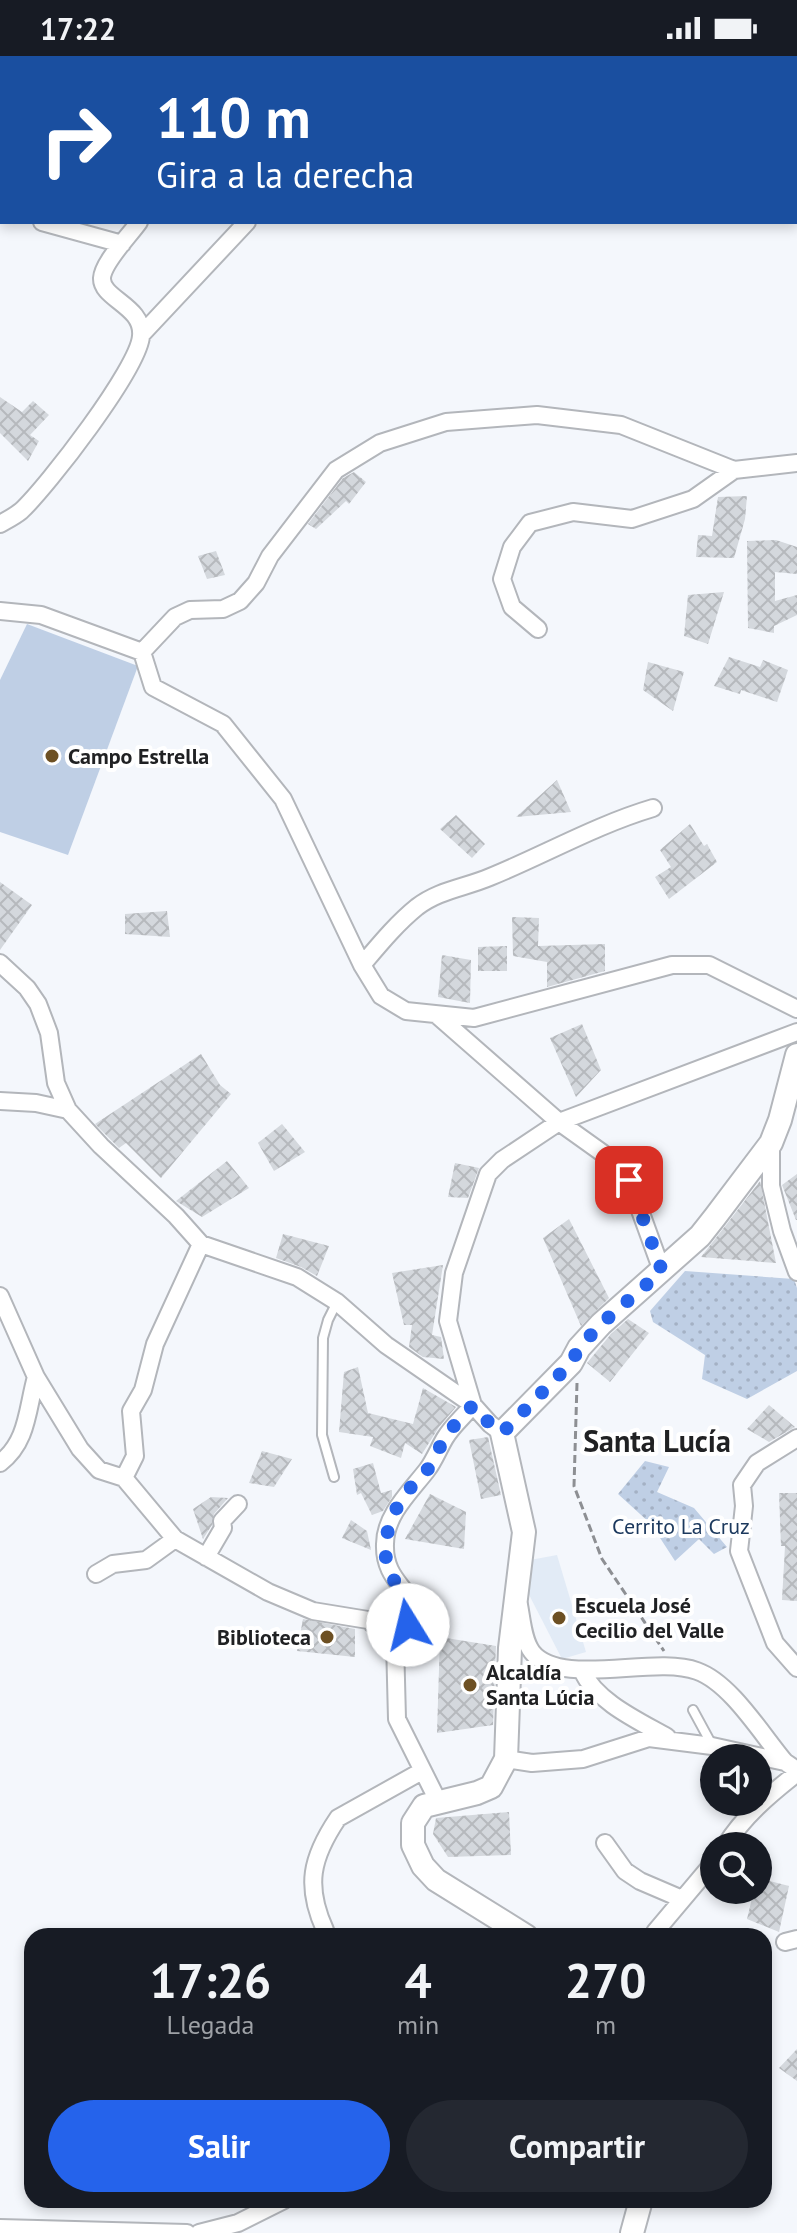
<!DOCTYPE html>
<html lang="es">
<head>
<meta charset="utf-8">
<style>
	:root { --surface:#171b24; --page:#242831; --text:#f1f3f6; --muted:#9ea1a6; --accent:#2563eb }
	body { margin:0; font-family:"PT Sans",sans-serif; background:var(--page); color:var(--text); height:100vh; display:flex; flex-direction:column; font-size:30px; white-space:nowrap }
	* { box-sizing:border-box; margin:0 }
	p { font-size:26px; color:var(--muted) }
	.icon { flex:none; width:44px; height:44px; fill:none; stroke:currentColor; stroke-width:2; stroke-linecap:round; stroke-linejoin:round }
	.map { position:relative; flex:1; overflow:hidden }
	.drawer { position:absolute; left:24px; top:1872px; width:748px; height:280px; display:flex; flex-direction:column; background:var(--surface); border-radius:24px; box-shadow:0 4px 12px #0003 }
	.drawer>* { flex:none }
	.hud { position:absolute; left:0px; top:0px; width:798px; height:168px; box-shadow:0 4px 12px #0003; background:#1a4fa0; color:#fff; overflow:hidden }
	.tools { position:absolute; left:700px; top:1688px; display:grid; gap:16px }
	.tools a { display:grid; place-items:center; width:72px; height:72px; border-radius:50%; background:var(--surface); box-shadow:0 4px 12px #0003; font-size:40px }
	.pin { position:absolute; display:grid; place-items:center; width:68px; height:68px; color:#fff; margin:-34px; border-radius:16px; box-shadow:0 4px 12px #0006 }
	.me { position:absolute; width:88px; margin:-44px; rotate:351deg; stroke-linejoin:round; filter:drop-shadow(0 0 6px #0008) }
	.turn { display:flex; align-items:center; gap:28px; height:168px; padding:0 24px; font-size:36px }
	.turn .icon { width:104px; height:104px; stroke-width:2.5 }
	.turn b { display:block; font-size:56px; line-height:68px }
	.eta { display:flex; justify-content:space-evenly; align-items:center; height:136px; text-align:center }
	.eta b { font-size:48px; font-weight:700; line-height:56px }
	.button { display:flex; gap:16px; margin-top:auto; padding:16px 24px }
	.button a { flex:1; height:92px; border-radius:48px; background:var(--accent); color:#fff; font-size:32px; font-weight:700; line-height:92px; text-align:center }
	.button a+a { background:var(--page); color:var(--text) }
	.status { display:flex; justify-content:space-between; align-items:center; height:56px; padding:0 40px; background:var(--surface); direction:ltr }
	.status svg { height:22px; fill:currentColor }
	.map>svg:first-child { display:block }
	.built { fill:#e2ebf6 }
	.green { fill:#bfcfe5 }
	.park { fill:url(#park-dots) }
	.building { fill:url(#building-cross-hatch) }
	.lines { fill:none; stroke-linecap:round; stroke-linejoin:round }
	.lane-casing { stroke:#b3b6bb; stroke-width:12 }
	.street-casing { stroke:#b3b6bb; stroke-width:20 }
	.secondary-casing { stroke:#b3b6bb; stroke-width:26 }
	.path { stroke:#8d8f93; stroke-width:3; stroke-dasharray:8 4; stroke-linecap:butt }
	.lane { stroke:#fff; stroke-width:8 }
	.street { stroke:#fff; stroke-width:16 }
	.secondary { stroke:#fff; stroke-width:22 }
	.route { stroke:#2563eb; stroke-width:14; stroke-dasharray:0 25.2 }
	.poi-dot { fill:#6d5023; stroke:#fff; stroke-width:3 }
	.labels { text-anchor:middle; stroke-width:8; stroke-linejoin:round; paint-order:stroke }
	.poi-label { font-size:22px; font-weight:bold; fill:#202123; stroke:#fff; text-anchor:start }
	.park-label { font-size:22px; fill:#1b385d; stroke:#fff }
	.district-label { font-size:30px; font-weight:bold; fill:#202123; stroke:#fff }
</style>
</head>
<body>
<div class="status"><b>17:22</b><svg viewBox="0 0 49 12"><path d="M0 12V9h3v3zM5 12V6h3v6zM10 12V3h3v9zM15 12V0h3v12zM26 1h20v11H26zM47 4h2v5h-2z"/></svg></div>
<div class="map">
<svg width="797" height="2177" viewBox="0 0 797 2177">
	<defs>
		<pattern id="park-dots" width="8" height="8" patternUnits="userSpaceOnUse" patternTransform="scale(2)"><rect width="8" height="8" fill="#bfcfe5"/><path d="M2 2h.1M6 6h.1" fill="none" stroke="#a4b1c4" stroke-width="1.8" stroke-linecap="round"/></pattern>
		<pattern id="building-cross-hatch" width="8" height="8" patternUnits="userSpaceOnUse" patternTransform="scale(2)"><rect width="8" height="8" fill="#d4d8dd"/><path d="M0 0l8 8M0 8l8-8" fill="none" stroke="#b6b9bd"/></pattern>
	</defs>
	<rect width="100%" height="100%" fill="#f4f7fc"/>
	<path class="built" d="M557,1499L586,1596L562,1603L524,1529L530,1504Z"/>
	<path class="green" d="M27,568L138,610L68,799L0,776V624Z"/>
	<path class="park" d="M685,1215L794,1223L797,1232V1315L747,1343L702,1323L705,1299L653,1266L650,1255Z
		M645,1405L669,1411L657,1436L694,1452L727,1491L714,1498L699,1483L675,1505L651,1468L618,1438Z"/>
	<path class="building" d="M0,341L22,356L33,345L49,359L30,379L39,385L28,405L0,377Z
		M354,416L366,426L349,448L346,445L316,473L308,468L343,422Z
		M747,440L745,463L734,502L696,501L698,479L712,480L718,441Z
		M776,484L797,491V518L775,516V545L797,539V559L774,570V577L748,572L747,485Z
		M216,495L225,519L207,523L198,500Z
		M724,536L708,588L684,580L688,539Z
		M729,601L760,611L763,604L788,614L777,646L741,634L740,638L714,630Z
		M648,606L684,616L673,655L643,634Z
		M557,724L571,756L516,761Z
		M456,759L485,788L472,802L440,773Z
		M690,768L704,790L707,788L717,806L669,843L655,821L671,811L660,794Z
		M0,826L32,849L0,894Z
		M167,855L170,881L125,878V858Z
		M512,861L539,862L538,890L605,888V915L547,931V906L513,900Z
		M507,890V915H478V891Z
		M442,899L471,904L470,947L438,941Z
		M582,968L601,1014L576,1041L550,982Z
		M201,998L220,1029L231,1038L161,1122L126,1087L119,1092L95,1068Z
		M282,1068L305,1096L274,1115L258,1087Z
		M227,1105L249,1132L202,1161L176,1145Z
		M455,1107L479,1112L468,1142L448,1141Z
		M797,1118V1164H796L782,1129Z
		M760,1125L776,1207L701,1201L726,1169Z
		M569,1163L609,1242L581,1270L543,1182Z
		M283,1178L329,1190L317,1220L301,1211L276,1202Z
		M443,1209L432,1279L441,1281L444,1303L423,1301L409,1291L412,1269H404L392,1217Z
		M628,1263L649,1277L610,1326L587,1307L611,1278Z
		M358,1311L368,1357L413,1368L423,1332L456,1351L439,1371L422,1398L405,1387L401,1402L370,1390L373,1381L339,1376L344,1316Z
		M769,1349L795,1371L769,1386L747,1373Z
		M488,1381L501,1439L481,1443L469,1384Z
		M262,1395L292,1403L274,1431L249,1427Z
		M373,1407L381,1437L392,1434V1441L383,1455L372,1459L361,1437L357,1439L353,1413Z
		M779,1437H797V1545L782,1544L785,1490H781Z
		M430,1438L466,1456L464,1493L405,1483Z
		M211,1441L228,1442L214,1458L212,1469L203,1483L193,1453Z
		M351,1464L367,1475L371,1494L342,1482Z
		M303,1563L355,1573V1601L297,1595Z
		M440,1581L496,1590L493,1669L437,1677Z
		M509,1756L511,1799L448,1801L433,1778L436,1762Z
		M758,1822L789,1830L779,1876L747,1863L754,1834H758Z
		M797,1993V2025L779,2012Z"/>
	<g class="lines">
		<defs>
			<path id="lane" d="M334,1421L322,1379L323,1282L328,1264L337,1246
				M693,1654L712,1689"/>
			<path id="street" d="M261,2L262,0
				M378,2L379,0
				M0,150L2,151
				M42,166L122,188
				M142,278L247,166
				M0,468C7,464 15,460 21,455C47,431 139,312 141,280C144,250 101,243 102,222C103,206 130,179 139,166
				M0,555L41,559L142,596L175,561L190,554L223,553L240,545L256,527L270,500L336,414L380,387L446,366L537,359L621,369L734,414
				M538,573L512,551L502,523L512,491L530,467L573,456L632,463L693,443L734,414L797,407
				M142,596L153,631L223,668L283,743L362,909L381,940L406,955L474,962L672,909H709L797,953
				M0,907L27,932L38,948L49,977L56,1027L68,1054
				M362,909C379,889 396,868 417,851C439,834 464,832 490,821C544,799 596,769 653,752
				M438,960L559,1066L608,1101L629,1124L662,1215
				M0,1045L36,1047L68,1054L101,1090L176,1160L201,1188L297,1221L337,1246L386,1289L473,1349L490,1368L502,1377
				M771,1087V1130L782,1175L797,1216
				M0,1240L36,1321L80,1393L99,1414L124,1422L175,1483L268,1536L313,1555L368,1564L395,1585
				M797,1382L757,1407L742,1429L744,1450L739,1495L775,1587L797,1612
				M0,1407C28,1386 27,1353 36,1321
				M124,1422L135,1400L131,1355L143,1334L155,1288L201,1188
				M206,1501L223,1472L222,1465L238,1448
				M96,1518L113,1508L146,1504L175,1483
				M519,1549C522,1564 523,1584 532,1596C560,1632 654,1599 697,1615C731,1627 762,1679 785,1706L797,1714
				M582,1615C597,1646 637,1664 667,1681
				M506,1703L532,1707L583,1703L649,1682L712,1690L785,1706
				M439,1747L397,1663L395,1585C439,1535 383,1539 385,1488C385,1459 410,1436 427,1414C434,1405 439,1392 445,1382C452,1370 464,1360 473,1349L448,1265L454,1217L488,1118L502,1104L559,1066L797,976
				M605,1787L625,1815L640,1825L682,1843
				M725,1790C744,1760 769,1739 797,1717
				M325,1874C305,1830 311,1802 338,1762L422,1715
				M655,1880V1876L714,1806
				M785,1886L797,1883
				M0,2172L187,2177
				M199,2177L238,2167L284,2144"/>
			<path id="secondary" d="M526,1880L436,1824L423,1810L413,1789V1767L424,1750L477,1737L491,1731L506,1703L510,1592L524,1476L502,1377L571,1307L579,1292L601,1268L700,1180L715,1161L771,1087L780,1064L797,999
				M632,2177L641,2144"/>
		</defs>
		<use href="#lane" class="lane-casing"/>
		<use href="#street" class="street-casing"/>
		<use href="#secondary" class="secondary-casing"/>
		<path class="path" d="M577,1327L574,1430L602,1503L664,1595"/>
		<use href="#lane" class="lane"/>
		<use href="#street" class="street"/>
		<use href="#secondary" class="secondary"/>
	</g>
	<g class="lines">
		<path class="route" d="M408,1569C420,1534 394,1538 387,1509C382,1485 390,1459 405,1439C412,1428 423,1421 430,1410C436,1400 441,1387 448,1377C456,1367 465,1358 473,1349L490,1368L502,1377L571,1307L579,1292L601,1268L662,1215L629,1124"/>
	</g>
	<g class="poi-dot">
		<circle cx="52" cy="700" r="8"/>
		<circle cx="559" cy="1562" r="8"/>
		<circle cx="327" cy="1581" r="8"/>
		<circle cx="470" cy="1629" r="8"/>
	</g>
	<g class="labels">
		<g class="poi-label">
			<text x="68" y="708">Campo Estrella</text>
			<text x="575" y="1557">Escuela José<tspan x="575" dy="25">Cecilio del Valle</tspan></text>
			<text x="311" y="1589" text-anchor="end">Biblioteca</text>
			<text x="486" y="1624">Alcaldía<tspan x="486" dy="25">Santa Lúcia</tspan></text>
		</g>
		<g class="park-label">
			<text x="681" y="1478">Cerrito La Cruz</text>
		</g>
		<g class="district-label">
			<text x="657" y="1396">Santa Lucía</text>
		</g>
	</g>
</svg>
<div class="tools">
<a><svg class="icon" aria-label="sound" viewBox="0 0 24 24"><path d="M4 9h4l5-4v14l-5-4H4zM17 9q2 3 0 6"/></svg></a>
<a><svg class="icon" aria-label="search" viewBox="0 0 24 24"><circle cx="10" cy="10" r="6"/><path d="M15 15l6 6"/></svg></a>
</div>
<div class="pin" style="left:629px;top:1124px;background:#d93025"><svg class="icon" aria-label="arrive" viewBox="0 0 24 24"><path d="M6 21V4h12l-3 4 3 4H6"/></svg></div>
<svg class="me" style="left:408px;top:1569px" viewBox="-20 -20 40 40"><circle r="19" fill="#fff"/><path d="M0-13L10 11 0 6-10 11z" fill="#2563eb"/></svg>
<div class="hud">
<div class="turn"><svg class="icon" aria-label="right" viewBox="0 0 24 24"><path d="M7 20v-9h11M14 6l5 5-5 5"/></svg><div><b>110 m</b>Gira a la derecha</div></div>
</div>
<section class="drawer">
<div class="eta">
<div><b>17:26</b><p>Llegada</p></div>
<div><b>4</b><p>min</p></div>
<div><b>270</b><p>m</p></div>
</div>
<div class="button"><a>Salir</a><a>Compartir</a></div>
</section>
</div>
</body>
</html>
